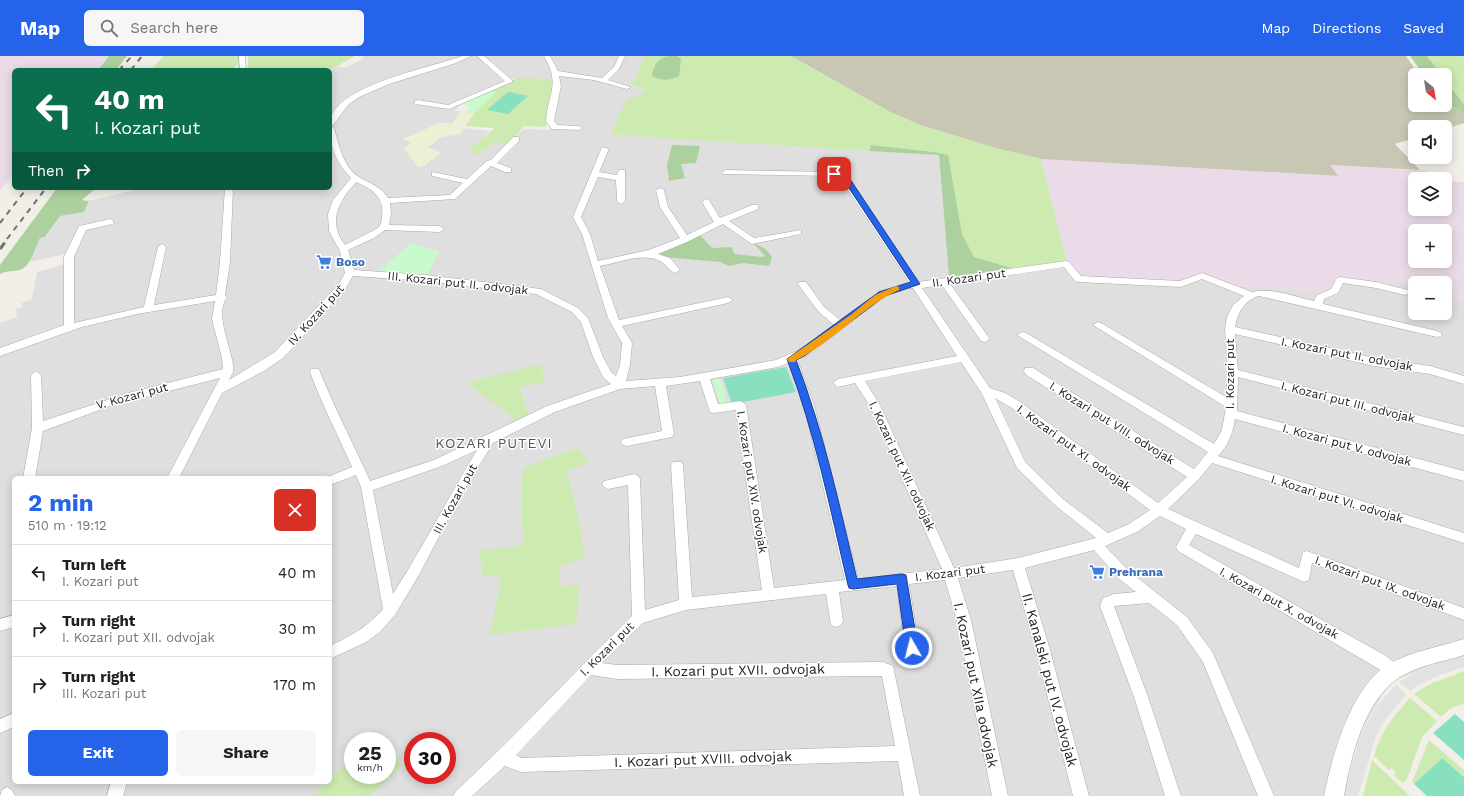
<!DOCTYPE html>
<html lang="en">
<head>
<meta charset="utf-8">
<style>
	:root { --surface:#fff; --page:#f6f6f6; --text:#202124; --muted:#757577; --line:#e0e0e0; --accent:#2563eb }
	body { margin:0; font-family:"Work Sans",sans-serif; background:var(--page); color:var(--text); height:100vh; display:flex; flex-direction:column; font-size:15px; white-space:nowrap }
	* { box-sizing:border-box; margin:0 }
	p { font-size:13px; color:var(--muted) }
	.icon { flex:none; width:22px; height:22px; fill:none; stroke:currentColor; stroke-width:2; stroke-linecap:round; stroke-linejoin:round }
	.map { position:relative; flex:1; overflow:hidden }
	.sheet { position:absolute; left:12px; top:420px; width:320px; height:308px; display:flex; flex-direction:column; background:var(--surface); border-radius:6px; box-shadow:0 2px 10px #0003 }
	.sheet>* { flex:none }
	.top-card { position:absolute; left:12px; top:12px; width:320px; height:122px; border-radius:6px; box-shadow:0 2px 10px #0003; background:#0b6e4f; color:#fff; overflow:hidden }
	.needle { width:26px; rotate:150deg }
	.buttons { position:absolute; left:1408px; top:12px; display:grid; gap:8px }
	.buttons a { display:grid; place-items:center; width:44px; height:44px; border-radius:6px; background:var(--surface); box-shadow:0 2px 10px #0003; font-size:20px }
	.speed { position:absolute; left:344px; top:676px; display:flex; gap:8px; font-size:20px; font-weight:700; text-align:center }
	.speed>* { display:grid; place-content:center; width:52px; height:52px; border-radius:50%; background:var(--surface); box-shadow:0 2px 10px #0003; line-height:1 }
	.speed small { font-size:10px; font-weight:400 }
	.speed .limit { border:6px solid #d22; background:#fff; color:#111 }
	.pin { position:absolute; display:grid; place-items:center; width:34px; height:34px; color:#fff; margin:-17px; border-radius:8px; box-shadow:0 2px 6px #0006 }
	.me { position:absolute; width:44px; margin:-22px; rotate:352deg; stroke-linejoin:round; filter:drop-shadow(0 0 3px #0008) }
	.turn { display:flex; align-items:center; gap:14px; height:84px; padding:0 16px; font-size:18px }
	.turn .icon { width:52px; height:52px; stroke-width:2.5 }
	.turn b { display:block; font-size:28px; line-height:34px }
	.then { display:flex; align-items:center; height:38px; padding:0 16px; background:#0003; gap:8px; font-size:15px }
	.round { display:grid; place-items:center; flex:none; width:42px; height:42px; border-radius:6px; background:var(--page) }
	.headline { display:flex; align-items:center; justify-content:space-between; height:68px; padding:0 16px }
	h1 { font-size:24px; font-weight:700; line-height:30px; color:var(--accent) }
	.button { display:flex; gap:8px; margin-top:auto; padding:8px 16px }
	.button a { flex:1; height:46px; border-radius:6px; background:var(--accent); color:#fff; font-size:16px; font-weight:700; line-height:46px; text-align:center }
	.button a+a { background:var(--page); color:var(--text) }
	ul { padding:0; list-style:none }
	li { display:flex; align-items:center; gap:12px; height:56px; padding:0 16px; border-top:1px solid var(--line) }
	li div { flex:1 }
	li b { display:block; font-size:15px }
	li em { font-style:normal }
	header { display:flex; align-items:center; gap:24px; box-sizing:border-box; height:56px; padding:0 20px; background:var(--accent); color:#fff }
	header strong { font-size:19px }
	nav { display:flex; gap:22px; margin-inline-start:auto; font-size:14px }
	.search { width:280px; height:36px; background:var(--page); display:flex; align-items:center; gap:10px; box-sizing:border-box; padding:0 14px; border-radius:6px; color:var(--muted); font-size:15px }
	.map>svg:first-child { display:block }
	.residential { fill:#e0dfdf; fill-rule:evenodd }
	.industrial { fill:#ebdbe8; fill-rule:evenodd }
	.construction { fill:#c7c7b4 }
	.farmland { fill:#eef0d5 }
	.grass { fill:#cdebb0 }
	.forest { fill:#add19e }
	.park { fill:#c8facc }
	.pitch { fill:#88e0be }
	.parking { fill:#e2e2e2 }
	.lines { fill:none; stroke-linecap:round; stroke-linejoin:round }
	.minor-casing { stroke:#a9a9a9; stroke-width:1 }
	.tertiary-casing { stroke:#a9a9a9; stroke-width:1 }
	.minor { fill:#fff; fill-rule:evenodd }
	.tertiary { fill:#fff; fill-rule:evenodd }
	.rail-far1 { stroke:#707070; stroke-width:2; stroke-dasharray:5.5 5.5; stroke-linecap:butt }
	.rail { stroke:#707070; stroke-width:3; stroke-dasharray:8 8; stroke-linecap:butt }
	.route { fill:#2563eb; stroke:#184099 }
	.slow { fill:#f59e0b }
	.labels { text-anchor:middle; stroke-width:3; stroke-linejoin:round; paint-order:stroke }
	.shop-label { font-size:12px; font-weight:bold; fill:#366cbe; stroke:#fff; text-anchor:start }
	.street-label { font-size:12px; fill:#222; stroke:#fff }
	.quarter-label { font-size:14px; letter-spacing:1px; fill:#555; stroke:#fff }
	.near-street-label { font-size:14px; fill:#222; stroke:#fff }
</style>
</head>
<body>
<header>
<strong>Map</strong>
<div class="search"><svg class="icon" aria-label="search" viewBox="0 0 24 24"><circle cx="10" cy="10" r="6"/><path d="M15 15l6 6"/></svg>Search here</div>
<nav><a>Map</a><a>Directions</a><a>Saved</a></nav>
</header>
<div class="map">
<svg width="1464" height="740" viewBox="0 0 1464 740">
	<rect width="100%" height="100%" fill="#f2efe9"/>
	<path class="residential" d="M364,0H645L632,30L645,31L643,38L625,45L611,79L939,99L949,221L1067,205L1080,220L1181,227L1200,217L1236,230L1331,236L1336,222L1376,227L1398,232L1396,224L1415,230V257H1445V239L1464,245V600L1391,625L1352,690L1341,740H0V267L17,261L16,253L22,251V247L32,243L37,216L73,206L75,196L29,206L40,182L46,181L60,160L84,156L89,145L131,135L130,132H330V14L338,10L344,12L361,4ZM517,22L552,64L550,74L523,73L509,89L483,81L490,75L464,72L460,78L403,83L440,67L452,68L461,55H455L461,48L457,46L504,25ZM412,187L438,196L424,224L374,220ZM14,422H330V726H14ZM353,685H387V719H353ZM413,685H447V719H413Z"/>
	<path class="industrial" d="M0,0H109L98,14H14V118L0,135Z
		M1041,103L1337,120L1329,109L1427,115L1437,123H1415V153H1445V126H1462L1464,127V245L1445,239V227H1415V230L1397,225L1398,233L1376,227L1336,222L1331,236L1236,230L1200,217L1181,227L1080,220L1067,205ZM1415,175H1445V205H1415Z"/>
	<path class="construction" d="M791,0H1406L1419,19H1415V49H1440L1444,54L1458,52L1464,59V67L1445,73V71H1415V82L1395,88L1420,114L1330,109L1338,120L1041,103L995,92L920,69L890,56Z"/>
	<path class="farmland" d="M461,55L475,56L465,70L452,68L464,72L460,78L438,82V84L428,91L441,97L424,110L418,111L404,93L411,87L403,83L440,67L452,68Z"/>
	<path class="grass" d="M164,0H240V5L232,14H151Z
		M248,0H355L330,14H248Z
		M645,0H791L890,56L920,69L995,92L1041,103L1067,205L1012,212L974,201L962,178L947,99L934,96L871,89L869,95L611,79L625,45L643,37L645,31L632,30Z
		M1427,0H1464V48L1445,24V19H1442Z
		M517,22L553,23L546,71L524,70L508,90L496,86L476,99L469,93L495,72L465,70L475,57L466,56L471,50L461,48Z
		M541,308L545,326L520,331L528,360L517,366L508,357L466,327Z
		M577,392L589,406L566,415L577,454L585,503L559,511V531L580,528L576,568L490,579L501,520H483L479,495L524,489L521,452L523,412Z
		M1464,615V647L1450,653L1441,661L1414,638L1430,628Z
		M1410,642L1437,665L1422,681L1407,723L1403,727L1393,719L1396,716L1391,712L1389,714L1374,700C1380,677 1394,659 1410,642Z
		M1429,684L1464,714V721L1442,702L1414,728L1412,726Z
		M387,687L402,710L369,740H313L327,726H330V723L353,700V719H387Z
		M1372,704L1410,740H1363Z"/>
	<path class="forest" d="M109,0H127L116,14H98Z
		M669,0H677L681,3L679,20C668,25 663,25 652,20C654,8 657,3 669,0Z
		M1410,0H1427L1442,19H1424Z
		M1445,24L1464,48V59L1458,52L1449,53L1445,48Z
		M672,89L700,90L696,107L681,108L685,122L669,125L667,109Z
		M871,89L934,96L948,99L962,178L974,201L1012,212L949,221L939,99L869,95Z
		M57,132H96L82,144L89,145L84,156L60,160L45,181L40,182C36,190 31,209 22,213C15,216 7,214 0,218V209Z
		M700,179L712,192L732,191L734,198L762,201L765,200L753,187C761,190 769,194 772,202L769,210L743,207L729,210L720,206L663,201L658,198L662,195Z"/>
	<path class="park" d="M491,34L496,37L475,56H466L471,50L461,48Z
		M412,187L439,196L427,219L379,215Z
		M720,323L728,348L720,349L713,324Z"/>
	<path class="pitch" d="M508,36L528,40L508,58L487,54Z
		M786,311L796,336L732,348L723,322Z
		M1455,658L1464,666V704L1433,677Z
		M1442,702L1464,721V740H1427L1414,728Z"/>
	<path class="parking" d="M1464,598V611L1440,619L1420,628L1410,635L1399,626L1425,611Z
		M1396,629L1406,638L1383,667L1376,680L1358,740H1343L1361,677L1377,650Z"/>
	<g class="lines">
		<defs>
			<path id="minor" d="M239,0H245L246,14H240Z
				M462,0H471L456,7L389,28L359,41L348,49L333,69H330C330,29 432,12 462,0Z
				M477,0H484L512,24V26L449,53L415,48L414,46L418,44L448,49L505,25Z
				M544,0H550L558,15L602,22L614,11L619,0H625L619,13L608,24L631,31L627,33L594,24L559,20L561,30L554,65L557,69L579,70L583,72L579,74L552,73L546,65C548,36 561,29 544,0Z
				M330,70L334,72C339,89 343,111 359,121C370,128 381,130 388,142L450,139L463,127L432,120V116L467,123L487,105L491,104L513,81H519V85L497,107L511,112V116H505L491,110L455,143L390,147L391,158L389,169L440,170L444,173L440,176L385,174L374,182L348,194L354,214L426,219L541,233L578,252L588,262L603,301L611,316L616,320L620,309L622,287L608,262L582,178L573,161L602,91L609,93L599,116L617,119L619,114H625V145L621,148L617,145L616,124L598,121L581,161L590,178L598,205L649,194L680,182L660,151L656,134L660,132L664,134L668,151L687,179L714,166L702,146L706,143L709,144L720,162L752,149H758V153L729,165L754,182L801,174V178L752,188L723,168L687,186L658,198L670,202L680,214L675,217C669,215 666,207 658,204C641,197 617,207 600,210L619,264L728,241L733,244L728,247L622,270L632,287L630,309L626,325L680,321L776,304L799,294L834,269L818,255L798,228L800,226H806L824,251L840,264L879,236L909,226L842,125L833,120L723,118L722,116L726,114L834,116L848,121L918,226L1066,205L1069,206L1081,220L1180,225L1202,217L1252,236C1271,231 1295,241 1314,245L1317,239L1331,233L1337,222L1340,221L1376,226L1408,234L1410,236L1408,238L1405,239L1376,232L1343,227L1338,237L1324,243L1323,248L1437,275L1442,278L1441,280L1437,281L1259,240C1244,244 1238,257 1235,271L1374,302L1430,310L1464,320V328L1430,318L1374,310L1235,278L1238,314L1464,371V379L1238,321L1237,355L1464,415V425L1235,363C1233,377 1228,390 1218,400L1464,477V487L1212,407L1199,423L1168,453L1299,512L1303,496L1307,495L1464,552V564L1312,507L1309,524L1304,526L1196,478L1189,489L1386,600L1399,610L1401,615L1399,620L1394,622L1178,495L1176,491L1186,473L1160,460L1137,476L1105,490L1129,515L1187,561L1213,597L1274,740H1258L1203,606L1177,569L1149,547L1114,550L1148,641L1181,740H1165L1134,641L1100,550L1103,542L1114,538L1136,536L1119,523L1094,494L1025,512L1048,587L1089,740H1073L1034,587L1013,514L958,522L971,564L1008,740H992L957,564L945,524L909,528L919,592L917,597L912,598L907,597L905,592L897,530L839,536L843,565L841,569L836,571L831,569L826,538L686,554L643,567L602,607L617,609L883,606L893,610L920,740H904L898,705L521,716L505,710L472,740H453L456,735C517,679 573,617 632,560L628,429L608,433L604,431L602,428L604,425L634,418L638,420L640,423L645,554L679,544L671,409L673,406H681L683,409L692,541L762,534L736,354L714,357L710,356L700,325L666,330L674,378L672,381L627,390L623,389L621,386L623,383L662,375L655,330L620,333L555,356L493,387L457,446L420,517L395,559L380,576L366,586L330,603V590C352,579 366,572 383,553L361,431L356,419L330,429V422H325L352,411C338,379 322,349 310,316L311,313H319L320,316C335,353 354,389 370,425L434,404L547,350L611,328L603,321L593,301L581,266L572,256L536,238L426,225L353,220L346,232L308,275L283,302L264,315L222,337L179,422H167L220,322L110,350L43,375L35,422H23L32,372L31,319L36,315L41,319L43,365L132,336L223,313L222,302L212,263L215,245L137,258L82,271L0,300V292L64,269V201L79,170L110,163L114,166L113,168L86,174L74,201V267L144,251L158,191L162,188L166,191L154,249L216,239L220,206L225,132H233L230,206L225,239L227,241C214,257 231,291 233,309V316L229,324L275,296L339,228L345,217L340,195L329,175L328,158L333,144L351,122C336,105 330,93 330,70ZM356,126C372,133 385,141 382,160C382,165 381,168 378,172L345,189C327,165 339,145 356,126ZM1064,211L1075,225L1078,226L1181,231L1202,223L1244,240L1233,249L1227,261L1225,273L1228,316L1226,341L1101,267L1098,266L1093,269L1226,351L1222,374L1214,388L1026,277L1022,276L1017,279L1208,396L1194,413L1033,312H1025L1024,315L1025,318L1187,421L1158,447L1020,346L1005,337L990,332L922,232L942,229L981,285L985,286L990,283L950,228ZM909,232H913L957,300L838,323L833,327L838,331L855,327L870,350L942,513L858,523L814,349L797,303L807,300L885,240ZM961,306L981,336L1017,412L1056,450L1096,482L1018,502L954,512L880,349L865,325ZM788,307L804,349L845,524L774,532L746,349L741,345L718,348L710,323L778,311ZM995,342L1012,352L1150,454L1129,468L1108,477L1064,444L1025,406ZM477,394C448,442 423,491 393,538L373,434L442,410ZM591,619L617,623L882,620L895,690L521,702L516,699Z
				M14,559V571L0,575V563Z
				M14,657V671L0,677V663Z
				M111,726H127L123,740H107Z
				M7,731L12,734L15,740H0L2,734Z"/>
			<path id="tertiary" d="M1464,583V599C1443,606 1419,609 1400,621C1364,644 1351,701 1344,740H1324C1332,700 1351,630 1389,608C1412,595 1439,591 1464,583Z"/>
		</defs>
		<use href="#minor" class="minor-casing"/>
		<use href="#tertiary" class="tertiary-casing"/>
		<use href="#minor" class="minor"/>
		<use href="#tertiary" class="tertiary"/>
		<path class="rail-far1" d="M119,14L132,0
			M131,14L142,0
			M0,167L27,132
			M7,183L46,132"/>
		<path class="rail" d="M0,193L8,182"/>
	</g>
	<path class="route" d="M834,116L848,121L852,126L920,228L885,240L806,299L796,304C824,376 839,449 857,523L902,518L906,519L918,592L916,596L912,597L908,596L906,592L897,528L853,533L849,532L848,529C830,452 815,377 787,303L879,236L911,226L847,129L843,124L831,118Z"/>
	<path class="slow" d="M896,230L899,231V234C861,251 834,286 796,304L795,306H789L787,303L852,258L875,239Z"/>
	<defs>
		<symbol id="supermarket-bare" viewBox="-9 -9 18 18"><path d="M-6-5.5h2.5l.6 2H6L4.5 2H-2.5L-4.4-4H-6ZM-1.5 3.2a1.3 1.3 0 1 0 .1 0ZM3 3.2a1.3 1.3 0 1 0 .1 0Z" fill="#3f7fe0" stroke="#fff" stroke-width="2.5" paint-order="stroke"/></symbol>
	</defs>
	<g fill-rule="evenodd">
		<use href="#supermarket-bare" x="313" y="195" width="22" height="22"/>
		<use href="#supermarket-bare" x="1086" y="505" width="22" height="22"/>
	</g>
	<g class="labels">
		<g class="shop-label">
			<text x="336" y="210">Boso</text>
			<text x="1109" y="520">Prehrana</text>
		</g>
		<g class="street-label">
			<text transform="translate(969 222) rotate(-8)" y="4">II. Kozari put</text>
			<text transform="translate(458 227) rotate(6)" y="4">III. Kozari put II. odvojak</text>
			<text transform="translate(316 259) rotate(-48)" y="4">IV. Kozari put</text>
			<text transform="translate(1347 298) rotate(11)" y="4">I. Kozari put II. odvojak</text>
			<text transform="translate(1230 318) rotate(-90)" y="4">I. Kozari put</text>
			<text transform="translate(132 340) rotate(-15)" y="4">V. Kozari put</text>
			<text transform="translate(1348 346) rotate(14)" y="4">I. Kozari put III. odvojak</text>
			<text transform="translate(1112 367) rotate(32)" y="4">I. Kozari put VIII. odvojak</text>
			<text transform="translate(1347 389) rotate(15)" y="4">I. Kozari put V. odvojak</text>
			<text transform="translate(1074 392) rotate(36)" y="4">I. Kozari put XI. odvojak</text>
			<text transform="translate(902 410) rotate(65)" y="4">I. Kozari put XII. odvojak</text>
			<text transform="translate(752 426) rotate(81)" y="4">I. Kozari put XIV. odvojak</text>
			<text transform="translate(455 443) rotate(-61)" y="4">III. Kozari put</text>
			<text transform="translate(1337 443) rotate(17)" y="4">I. Kozari put VI. odvojak</text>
			<text transform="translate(950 517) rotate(-7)" y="4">I. Kozari put</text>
			<text transform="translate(1380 527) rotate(20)" y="4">I. Kozari put IX. odvojak</text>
			<text transform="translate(1279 547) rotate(29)" y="4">I. Kozari put X. odvojak</text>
			<text transform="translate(607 593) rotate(-45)" y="4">I. Kozari put</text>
		</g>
		<g class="quarter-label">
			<text x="494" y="392">KOZARI PUTEVI</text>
		</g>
		<g class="near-street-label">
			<text transform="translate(738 614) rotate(-1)" y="5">I. Kozari put XVII. odvojak</text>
			<text transform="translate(1050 624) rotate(75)" y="5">II. Kanalski put IV. odvojak</text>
			<text transform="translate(976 629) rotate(78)" y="5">I. Kozari put XIIa odvojak</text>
			<text transform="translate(703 703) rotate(-2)" y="5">I. Kozari put XVIII. odvojak</text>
		</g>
	</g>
</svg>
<div class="buttons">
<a><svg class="needle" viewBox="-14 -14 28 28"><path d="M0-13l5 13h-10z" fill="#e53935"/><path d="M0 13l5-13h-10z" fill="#757577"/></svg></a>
<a><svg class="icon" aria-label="sound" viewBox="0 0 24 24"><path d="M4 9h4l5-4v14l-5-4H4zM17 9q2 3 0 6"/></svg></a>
<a><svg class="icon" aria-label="layers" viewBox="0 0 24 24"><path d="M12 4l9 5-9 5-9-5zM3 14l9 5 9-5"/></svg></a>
<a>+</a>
<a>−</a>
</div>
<div class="speed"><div>25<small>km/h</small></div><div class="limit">30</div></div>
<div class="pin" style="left:834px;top:118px;background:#d93025"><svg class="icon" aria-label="arrive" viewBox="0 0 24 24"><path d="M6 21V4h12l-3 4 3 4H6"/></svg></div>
<svg class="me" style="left:912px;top:592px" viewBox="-20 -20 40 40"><circle r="17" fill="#2563eb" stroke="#fff" stroke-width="3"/><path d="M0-11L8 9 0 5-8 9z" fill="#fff"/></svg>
<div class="top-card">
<div class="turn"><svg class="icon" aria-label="left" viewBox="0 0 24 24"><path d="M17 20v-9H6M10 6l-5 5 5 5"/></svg><div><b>40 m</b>I. Kozari put</div></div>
<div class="then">Then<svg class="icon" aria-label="right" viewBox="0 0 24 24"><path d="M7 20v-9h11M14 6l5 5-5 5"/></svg></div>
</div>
<section class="sheet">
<div class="headline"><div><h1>2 min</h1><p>510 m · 19:12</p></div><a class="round" style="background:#d93025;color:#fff"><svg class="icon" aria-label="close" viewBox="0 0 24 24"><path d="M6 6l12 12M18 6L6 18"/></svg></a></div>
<ul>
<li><svg class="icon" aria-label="left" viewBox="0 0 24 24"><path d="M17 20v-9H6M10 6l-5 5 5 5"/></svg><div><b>Turn left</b><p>I. Kozari put</p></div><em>40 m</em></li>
<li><svg class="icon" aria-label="right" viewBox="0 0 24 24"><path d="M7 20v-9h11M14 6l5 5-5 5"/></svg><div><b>Turn right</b><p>I. Kozari put XII. odvojak</p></div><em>30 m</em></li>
<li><svg class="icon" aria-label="right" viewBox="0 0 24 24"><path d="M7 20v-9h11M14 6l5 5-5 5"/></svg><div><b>Turn right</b><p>III. Kozari put</p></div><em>170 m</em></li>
</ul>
<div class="button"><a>Exit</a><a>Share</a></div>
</section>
</div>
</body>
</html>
